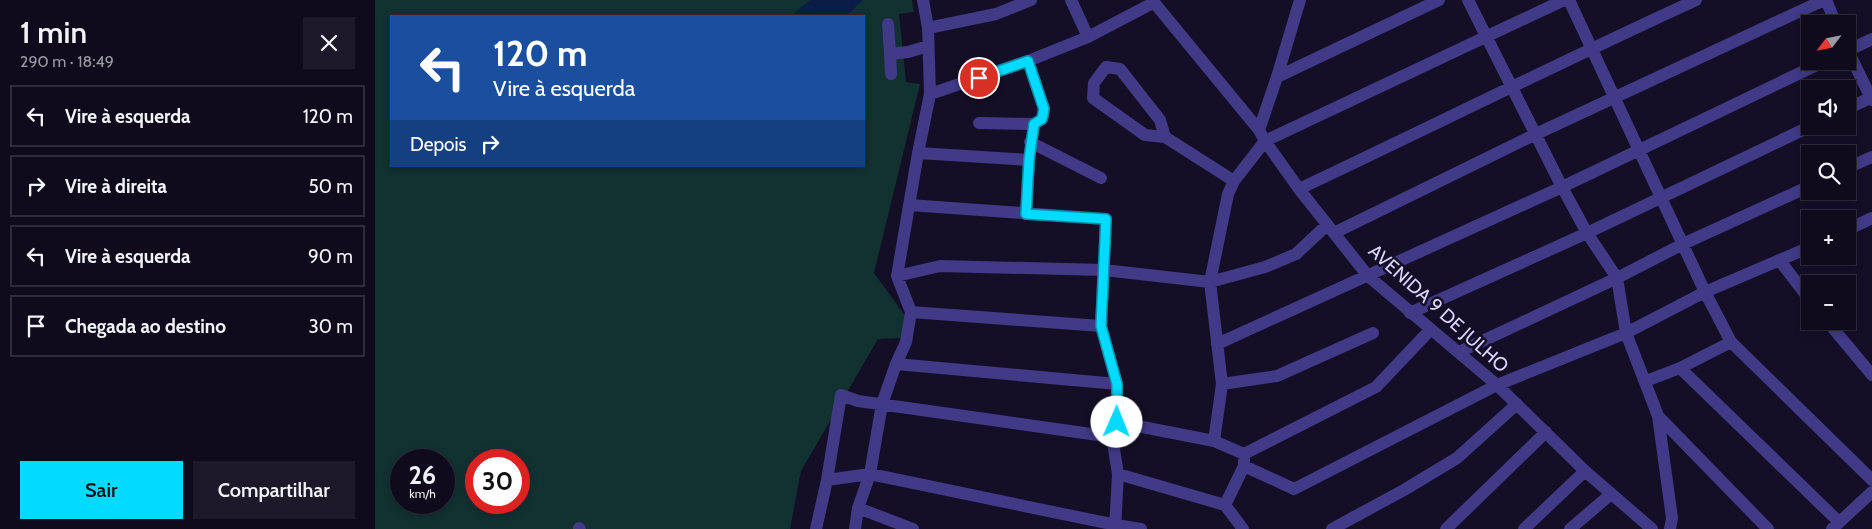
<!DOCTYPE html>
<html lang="pt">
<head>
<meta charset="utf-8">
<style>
	:root { --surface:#0f0b1d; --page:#1d192a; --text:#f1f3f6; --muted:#9b9ba4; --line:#2f2b3b; --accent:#02dbff }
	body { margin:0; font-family:Cabin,sans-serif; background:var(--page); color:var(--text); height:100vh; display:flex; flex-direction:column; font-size:19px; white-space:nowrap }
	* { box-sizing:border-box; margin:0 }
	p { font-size:16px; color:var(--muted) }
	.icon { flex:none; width:28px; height:28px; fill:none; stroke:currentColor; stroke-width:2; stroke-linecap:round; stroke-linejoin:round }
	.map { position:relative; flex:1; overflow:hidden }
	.drawer { display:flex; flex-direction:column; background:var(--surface); width:375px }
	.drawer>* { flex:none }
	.guide { position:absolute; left:15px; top:15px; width:475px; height:152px; border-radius:0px; box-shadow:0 2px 8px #0003,0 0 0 1px var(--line); background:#1a4fa0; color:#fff; overflow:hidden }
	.needle { width:32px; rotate:238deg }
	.controls { position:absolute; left:1426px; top:15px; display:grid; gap:10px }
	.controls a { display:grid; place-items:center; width:55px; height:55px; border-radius:0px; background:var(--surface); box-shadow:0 2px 8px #0003,0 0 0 1px var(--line); font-size:25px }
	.speed { position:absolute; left:15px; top:449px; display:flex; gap:10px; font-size:25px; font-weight:700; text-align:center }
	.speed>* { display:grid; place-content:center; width:65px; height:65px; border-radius:50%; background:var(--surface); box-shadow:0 2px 8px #0003,0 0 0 1px var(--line); line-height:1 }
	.speed small { font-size:12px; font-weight:400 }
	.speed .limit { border:8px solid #d22; background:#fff; color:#111 }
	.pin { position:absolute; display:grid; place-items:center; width:42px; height:42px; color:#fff; margin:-21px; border:2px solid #fff; border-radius:50%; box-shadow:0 1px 5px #0007 }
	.me { position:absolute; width:55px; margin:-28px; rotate:1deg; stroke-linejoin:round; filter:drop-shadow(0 0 4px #0008) }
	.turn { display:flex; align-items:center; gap:18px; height:105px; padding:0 20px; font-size:22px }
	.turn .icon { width:65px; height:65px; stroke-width:2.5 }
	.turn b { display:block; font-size:35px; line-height:42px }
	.then { display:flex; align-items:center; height:48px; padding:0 20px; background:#0003; gap:10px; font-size:19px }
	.round { display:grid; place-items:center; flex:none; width:52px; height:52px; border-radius:0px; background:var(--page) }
	.summary { display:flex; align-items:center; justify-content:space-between; height:85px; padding:0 20px }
	h1 { font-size:30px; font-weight:600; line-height:38px }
	.cta { display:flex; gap:10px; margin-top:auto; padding:10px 20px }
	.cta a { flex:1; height:58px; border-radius:0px; background:var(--accent); color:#111; font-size:20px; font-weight:600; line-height:58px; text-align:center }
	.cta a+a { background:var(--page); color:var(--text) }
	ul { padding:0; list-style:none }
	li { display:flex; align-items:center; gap:15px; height:62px; margin:0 10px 8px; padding:0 10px; border:2px solid var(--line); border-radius:0px }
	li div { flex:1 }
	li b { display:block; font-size:19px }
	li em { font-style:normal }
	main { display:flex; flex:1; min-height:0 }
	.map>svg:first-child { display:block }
	.green { fill:#123131; fill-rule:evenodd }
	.water { fill:#0a1d46 }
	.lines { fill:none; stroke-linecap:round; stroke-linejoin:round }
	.minor { stroke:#403a87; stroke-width:12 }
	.route-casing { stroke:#018ea6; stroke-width:12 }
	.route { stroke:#02dbff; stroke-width:9 }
	.labels { text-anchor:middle; stroke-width:5; stroke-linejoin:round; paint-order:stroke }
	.street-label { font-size:19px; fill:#dcd6ff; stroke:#140f27 }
</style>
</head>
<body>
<main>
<section class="drawer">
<div class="summary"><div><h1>1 min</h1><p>290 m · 18:49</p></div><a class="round"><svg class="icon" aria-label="close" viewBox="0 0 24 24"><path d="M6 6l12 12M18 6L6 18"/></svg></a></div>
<ul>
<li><svg class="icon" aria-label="left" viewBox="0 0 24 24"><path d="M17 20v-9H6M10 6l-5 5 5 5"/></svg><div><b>Vire à esquerda</b></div><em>120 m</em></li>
<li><svg class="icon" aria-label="right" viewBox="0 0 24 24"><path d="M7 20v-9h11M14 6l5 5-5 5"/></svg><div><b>Vire à direita</b></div><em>50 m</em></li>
<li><svg class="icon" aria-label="left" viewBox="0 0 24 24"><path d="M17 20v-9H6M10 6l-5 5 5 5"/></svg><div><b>Vire à esquerda</b></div><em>90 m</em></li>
<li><svg class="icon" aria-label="arrive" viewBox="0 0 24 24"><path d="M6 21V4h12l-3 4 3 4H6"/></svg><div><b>Chegada ao destino</b></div><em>30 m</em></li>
</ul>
<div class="cta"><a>Sair</a><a>Compartilhar</a></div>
</section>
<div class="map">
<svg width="1497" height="529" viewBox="0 0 1497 529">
	<rect width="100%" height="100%" fill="#140f27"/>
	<path class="green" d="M0,0H537L539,12L524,14L531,82L545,84L499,273L531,317L527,338L503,339L426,471L415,529H0ZM16,16H489V166H16ZM26,460H69V502H26ZM101,460H144V502H101Z"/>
	<path class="water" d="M435,0H488L471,16H416Z"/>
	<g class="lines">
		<path class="minor" d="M696,0L713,37
			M777,0L884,130L890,141L924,189L993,276L1122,385L1210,471L1277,529
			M1093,0L1187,187L1212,233L1242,278L1251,333L1283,416L1297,518L1295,529
			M1194,0L1330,292L1356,342L1497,480
			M1451,0L1461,24
			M513,24L515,54L533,52L553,46
			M553,28L621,14L656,0
			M1472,49L1497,100
			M1472,51L1497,39
			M515,54L516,74
			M902,77L1064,0
			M555,94L653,61L713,37L778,3
			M1472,109L1497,97
			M604,123L659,124L667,119L669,109L653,61
			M884,130L902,77L925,0
			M790,137L770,135L718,98L719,83L731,67L745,69L785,120L790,137L859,181
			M655,142L726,178
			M543,153L654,160
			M1472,168L1497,157
			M924,189C1057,126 1188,61 1321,0
			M534,205L731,219L726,326L742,384V422L737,437L743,474L740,529
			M651,214L654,160L659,124
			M1472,230L1497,218
			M959,233L1159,135L1449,0
			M1405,261L1435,300
			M522,276L565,266L729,270L835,282L890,267L921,254L952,225
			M536,312L726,326
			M1035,313L1212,233L1436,126
			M1452,321L1497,375
			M842,344L1187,187L1450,61
			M1084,352L1242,278L1308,244L1435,186
			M521,364L742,384
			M1305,368L1464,522
			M1271,381L1305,368L1356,342
			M847,384L902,376L998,333
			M1283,416L1393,529
			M742,422L839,441L869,454L1001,387L1056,329
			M839,441L847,384L835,282L853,194L859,181L890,141L1189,0
			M869,466L919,489L1122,385L1251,333L1330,292L1435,247
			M743,474L850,505L868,529
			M452,480L495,474L741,525L766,529
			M850,505L869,466V459
			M483,508L538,529
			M204,528L205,529
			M441,529L452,480L466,395L483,401L737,437
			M480,529L483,508L495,474L507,404L521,364L531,342L536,312L522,276L543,153L555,94L553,28L548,0
			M957,529L1029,490L1082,458L1142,404
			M1071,529L1171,432
			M1149,529L1210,471
			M1195,529L1236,494
			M1457,529L1497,492"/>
	</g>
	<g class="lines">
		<defs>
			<path id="route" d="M604,78L653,61L669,109L667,119L659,124L654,160L651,214L731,219L726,326L742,384V422"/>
		</defs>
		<use href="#route" class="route-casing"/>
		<use href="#route" class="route"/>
	</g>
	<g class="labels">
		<g class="street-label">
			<text transform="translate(1064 308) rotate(42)" y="7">AVENIDA 9 DE JULHO</text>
		</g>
	</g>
</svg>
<div class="controls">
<a><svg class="needle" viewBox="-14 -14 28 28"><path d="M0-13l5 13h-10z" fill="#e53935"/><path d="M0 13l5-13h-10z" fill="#9b9ba4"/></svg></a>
<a><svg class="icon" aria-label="sound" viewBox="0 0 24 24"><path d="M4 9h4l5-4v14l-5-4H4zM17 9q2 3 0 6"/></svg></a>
<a><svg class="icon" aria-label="search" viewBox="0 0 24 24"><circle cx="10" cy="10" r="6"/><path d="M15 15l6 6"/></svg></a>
<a>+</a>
<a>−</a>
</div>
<div class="speed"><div>26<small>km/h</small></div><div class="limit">30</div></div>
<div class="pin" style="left:604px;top:78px;background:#d93025"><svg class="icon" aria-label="arrive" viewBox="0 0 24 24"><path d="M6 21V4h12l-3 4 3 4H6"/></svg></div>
<svg class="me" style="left:742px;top:422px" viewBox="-20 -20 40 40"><circle r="19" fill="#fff"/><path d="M0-13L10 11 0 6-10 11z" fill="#02dbff"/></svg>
<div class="guide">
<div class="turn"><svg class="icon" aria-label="left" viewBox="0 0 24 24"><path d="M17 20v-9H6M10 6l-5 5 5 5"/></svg><div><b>120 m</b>Vire à esquerda</div></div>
<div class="then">Depois<svg class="icon" aria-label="right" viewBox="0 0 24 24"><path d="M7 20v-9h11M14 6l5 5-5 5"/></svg></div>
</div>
</div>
</main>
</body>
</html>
